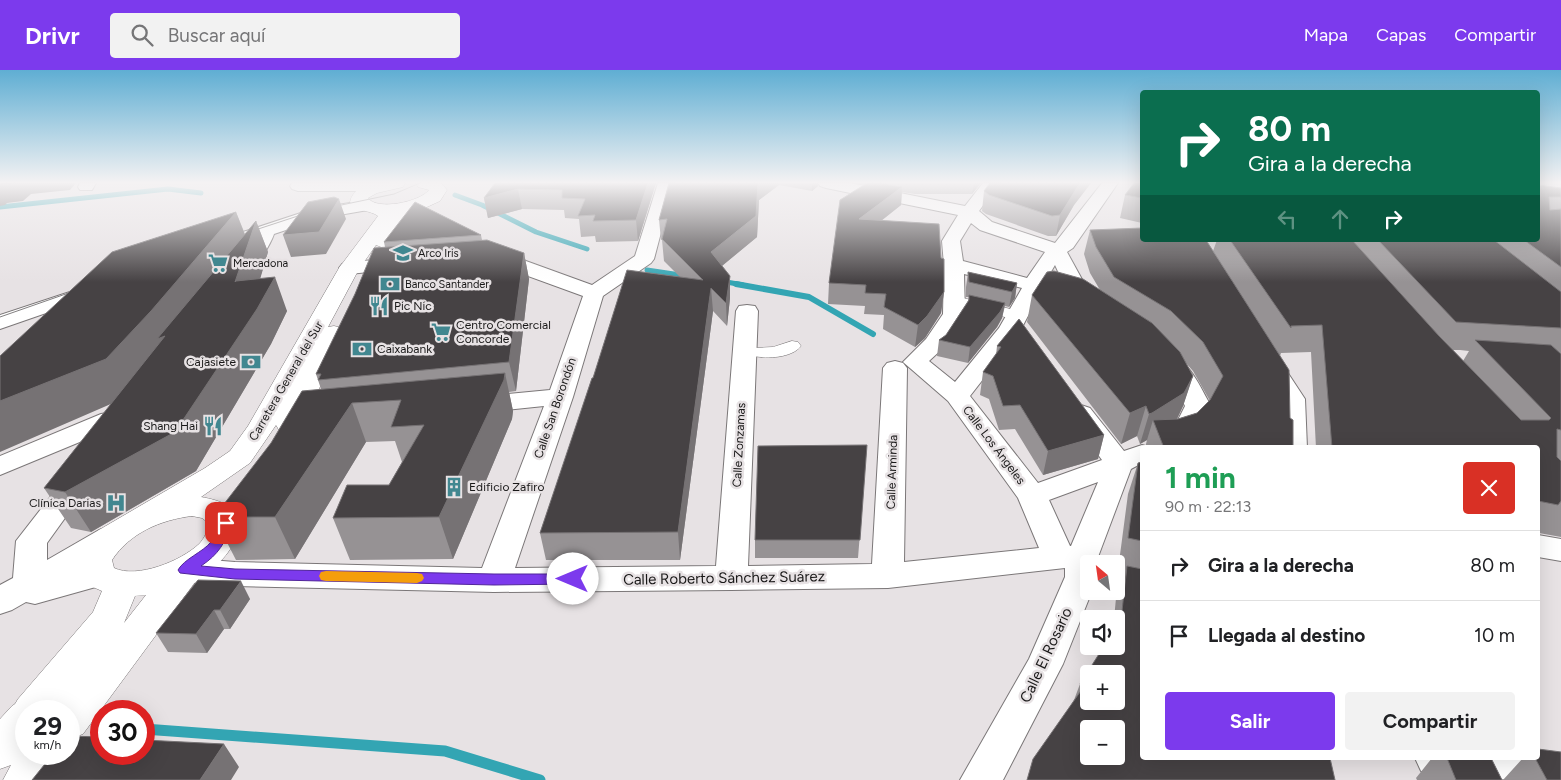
<!DOCTYPE html>
<html lang="es">
<head>
<meta charset="utf-8">
<style>
	:root { --surface:#fff; --page:#f2f2f2; --text:#202124; --muted:#757577; --line:#e0e0e0; --accent:#7c3aed }
	body { margin:0; font-family:Figtree,sans-serif; background:var(--page); color:var(--text); height:100vh; display:flex; flex-direction:column; font-size:19px; white-space:nowrap }
	* { box-sizing:border-box; margin:0 }
	p { font-size:16px; color:var(--muted) }
	.icon { flex:none; width:28px; height:28px; fill:none; stroke:currentColor; stroke-width:2; stroke-linecap:round; stroke-linejoin:round }
	.map { position:relative; flex:1; overflow:hidden }
	.drawer { position:absolute; left:1140px; top:375px; width:400px; height:315px; display:flex; flex-direction:column; background:var(--surface); border-radius:5px; box-shadow:0 5px 20px #0002 }
	.drawer>* { flex:none }
	.banner { position:absolute; left:1140px; top:20px; width:400px; height:152px; border-radius:5px; box-shadow:0 5px 20px #0002; background:#0b6e4f; color:#fff; overflow:hidden }
	.needle { width:32px; rotate:331deg }
	.controls { position:absolute; left:1080px; top:485px; display:grid; gap:10px }
	.controls a { display:grid; place-items:center; width:45px; height:45px; border-radius:5px; background:var(--surface); box-shadow:0 5px 20px #0002; font-size:25px }
	.speed { position:absolute; left:15px; top:630px; display:flex; gap:10px; font-size:25px; font-weight:700; text-align:center }
	.speed>* { display:grid; place-content:center; width:65px; height:65px; border-radius:50%; background:var(--surface); box-shadow:0 5px 20px #0002; line-height:1 }
	.speed small { font-size:12px; font-weight:400 }
	.speed .limit { border:8px solid #d22; background:#fff; color:#111 }
	.pin { position:absolute; display:grid; place-items:center; width:42px; height:42px; color:#fff; margin:-21px; border-radius:10px; box-shadow:0 2px 8px #0006 }
	.me { position:absolute; width:55px; margin:-28px; rotate:270deg; stroke-linejoin:round; filter:drop-shadow(0 0 4px #0008) }
	.turn { display:flex; align-items:center; gap:18px; height:105px; padding:0 25px; font-size:22px }
	.turn .icon { width:65px; height:65px; stroke-width:2.5 }
	.turn b { display:block; font-size:35px; line-height:42px }
	.lanes { display:flex; align-items:center; height:48px; padding:0 25px; background:#0003; justify-content:center; gap:25px; direction:ltr }
	.lanes .off { opacity:.35 }
	.round { display:grid; place-items:center; flex:none; width:52px; height:52px; border-radius:5px; background:var(--page) }
	.summary { display:flex; align-items:center; justify-content:space-between; height:85px; padding:0 25px }
	h1 { font-size:30px; font-weight:700; line-height:38px; color:#1e9e55 }
	.action { display:flex; gap:10px; margin-top:auto; padding:10px 25px }
	.action a { flex:1; height:58px; border-radius:5px; background:var(--accent); color:#fff; font-size:20px; font-weight:700; line-height:58px; text-align:center }
	.action a+a { background:var(--page); color:var(--text) }
	ul { padding:0; list-style:none }
	li { display:flex; align-items:center; gap:15px; height:70px; padding:0 25px; border-top:1px solid var(--line) }
	li div { flex:1 }
	li b { display:block; font-size:19px }
	li em { font-style:normal }
	header { display:flex; align-items:center; gap:30px; box-sizing:border-box; height:70px; padding:0 25px; background:var(--accent); color:#fff }
	header strong { font-size:24px }
	nav { display:flex; gap:28px; margin-inline-start:auto; font-size:18px }
	.search { width:350px; height:45px; background:var(--page); display:flex; align-items:center; gap:12px; box-sizing:border-box; padding:0 18px; border-radius:5px; color:var(--muted); font-size:19px }
	.map>svg:first-child { display:block }
	.lines { fill:none; stroke-linecap:round; stroke-linejoin:round }
	.stream-far2 { stroke:#33a5b3; stroke-width:5 }
	.stream-far1 { stroke:#33a5b3; stroke-width:6 }
	.stream { stroke:#33a5b3; stroke-width:11 }
	.pedestrian-casing { stroke:#7b7778; stroke-width:1 }
	.minor-casing { stroke:#7b7778; stroke-width:2 }
	.primary-casing { stroke:#7b7778; stroke-width:1 }
	.pedestrian { fill:#fff; fill-rule:evenodd }
	.minor { fill:#fff; fill-rule:evenodd }
	.primary { fill:#fff; fill-rule:evenodd }
	.tram { stroke:#838081; stroke-width:1 }
	.wall { fill:#969294; fill-rule:evenodd }
	.shaded-wall { fill:#767274 }
	.building { fill:#464244; stroke:#767274; fill-rule:evenodd }
	.route { fill:#7c3aed; stroke:#51269a }
	.slow { fill:#f59e0b }
	.labels { text-anchor:middle; stroke-width:5; stroke-linejoin:round; paint-order:stroke }
	.far-poi-label { font-size:11px; fill:#191818; stroke:#e7e2e4; text-anchor:start }
	.poi-label { font-size:12px; fill:#191818; stroke:#e7e2e4; text-anchor:start }
	.street-label { font-size:12px; fill:#191818; stroke:#e7e2e4 }
	.near-street-label { font-size:15px; fill:#191818; stroke:#e7e2e4 }
</style>
</head>
<body>
<header>
<strong>Drivr</strong>
<div class="search"><svg class="icon" aria-label="search" viewBox="0 0 24 24"><circle cx="10" cy="10" r="6"/><path d="M15 15l6 6"/></svg>Buscar aquí</div>
<nav><a>Mapa</a><a>Capas</a><a>Compartir</a></nav>
</header>
<div class="map">
<svg width="1561" height="710" viewBox="0 0 1561 710">
	<rect width="100%" height="100%" fill="#e7e2e4"/>
	<g class="lines">
		<path class="stream-far2" d="M455,125L482,135L536,162L587,179
			M0,137L168,119L201,123
			M647,200L687,206
			M721,211L743,215"/>
		<path class="stream-far1" d="M736,214L809,227L873,264"/>
		<path class="stream" d="M144,659L445,681L540,710"/>
		<defs>
			<path id="pedestrian" d="M954,226L1024,242L1026,245L1024,248L1018,250L948,234L946,231L948,228Z
				M792,271L798,272L801,276C792,288 767,289 754,286L751,282L754,278L773,277Z"/>
			<path id="minor" d="M80,113H96L92,120H80L78,117Z
				M292,113H387L389,116L387,119L381,121H298L292,119L290,116Z
				M658,113H674L654,189L651,193L603,226L573,327L515,498L716,496L736,241L739,236L747,235L755,236L758,241L748,496L872,494L883,298L887,293L895,291L903,293L907,298L904,492L1039,478L1018,428L948,331L903,292L926,269L943,244L944,195L942,171L958,145L826,118L820,116L818,113H850L965,136L983,113H999L979,141L992,152L1055,173L1102,113H1118L1073,178L1067,182L1090,224L1101,233L1097,237C1072,244 1064,213 1055,195L1045,212L1055,215L1058,219L1055,223L1048,225L1040,223L1019,263L970,326L1038,413L1102,390L1068,343L1072,338L1081,335L1090,338L1124,381L1142,375L1152,378H1142V393L1131,399L1098,487V494H1089V521H1092L1063,594L1003,710H960L1029,589L1065,507V498L888,518L731,520L494,522L235,516L185,512L174,508L169,500L174,492L185,488L235,492L482,498L544,336L475,343L466,340L462,335L466,330L475,327L550,320L583,226L487,191L484,187L487,183L494,181L504,183L592,215L635,186ZM971,153L980,160L1045,182L1027,208L963,191L960,171ZM964,204L1022,218L999,258L955,312L929,291L942,279L965,244ZM1098,412L1071,476H1070L1049,430Z
				M362,131L368,132L371,136L368,140L322,148L274,164C271,173 256,200 247,204C243,205 239,204 235,203L232,199L254,170H243L240,166L243,162L313,139Z
				M402,188L409,190L412,194L409,198L349,204L342,202L339,198L342,194L349,192Z
				M91,215L98,217L101,221L98,225L0,259V245Z
				M1167,284C1190,290 1200,317 1211,336C1201,358 1191,381 1162,374L1158,368L1162,362L1176,354L1185,336L1172,310L1155,291L1159,286Z
				M1272,289L1280,291L1305,329L1307,378H1279V329L1260,296L1264,291Z
				M125,340L134,342L138,348L134,354L116,357L0,405V386L101,344Z
				M79,400L89,403L93,409L47,473V490L99,460L110,457L121,460L125,468L121,476L86,496L98,493L110,497L114,505L110,513L35,534L26,532L12,540L0,544V515L13,508L16,471L69,403Z
				M1538,465L1561,469V491L1538,487Z
				M1116,503L1142,508V532L1104,524L1103,521H1116Z
				M1538,682L1561,684V710C1516,710 1464,710 1421,701L1415,688H1538Z"/>
			<path id="primary" d="M375,113H405L403,117L377,123L368,128C377,141 420,132 429,120L418,117L416,113H441L447,120L440,131L418,141L391,176L384,178L376,175L359,199L328,257L334,256L342,258L346,263L299,360L289,362L279,360L276,355L250,393L201,427C222,431 230,434 242,453C234,479 221,495 198,508L83,664L69,669V641H26V684H66L60,697L51,710H3L11,695L0,699V649L12,636L15,634L18,629L93,542L102,521L86,514L81,505L78,489L83,481L99,460L205,398L230,381L248,356L339,198L378,146C370,140 357,142 350,132C353,119 364,116 375,113ZM192,446L202,448L210,454C207,461 205,468 199,474C181,491 137,509 114,498L112,490C130,463 160,450 192,446ZM146,525L124,553L135,526Z"/>
		</defs>
		<use href="#pedestrian" class="pedestrian-casing"/>
		<use href="#minor" class="minor-casing"/>
		<use href="#primary" class="primary-casing"/>
		<use href="#pedestrian" class="pedestrian"/>
		<use href="#minor" class="minor"/>
		<use href="#primary" class="primary"/>
		<path class="tram" d="M327,138L394,124L420,113
			M246,163L310,142
			M0,247L80,219"/>
	</g>
	<path class="wall" d="M495,113H656L638,171L596,172L595,166L581,167L579,149L565,148L564,140L522,139L488,148L484,128Z
		M669,113H818V116L812,121L779,115L759,130L757,167L722,196L730,206V228L727,256L713,241L680,490H546L540,463L593,308L680,207L664,191L662,170H661L659,150Z
		M854,113H981L972,124H915L902,122L901,135L881,151L944,222L941,243L925,268L915,277L883,259L884,245L864,244L865,236L828,234L829,213L864,115Z
		M990,113H1091L1074,135L1056,166H1048L986,144L982,141L984,121Z
		M1142,113V153L1120,148L1125,125Z
		M1538,115L1561,118V467L1539,463L1538,465V378H1316L1311,282L1281,283L1280,286L1213,181L1217,170H1352L1353,172L1354,170H1538ZM1453,280H1460L1469,281L1463,291Z
		M236,142L245,164L256,151L268,182L260,208L287,241L271,274L196,401L91,462L71,458L44,418L112,333Z
		M1090,160L1290,348L1293,378H1145L1147,370L1140,374L1137,366L1121,374L1027,252L1032,225L1100,220L1090,203L1084,184ZM1185,292L1193,301L1210,331L1197,343L1177,349L1183,336L1193,306Z
		M481,165L482,170L524,183L529,209L516,321L509,322L513,341L512,349L453,489L350,490L333,448L389,415L402,392L395,371L366,372L295,489L236,490L214,447L321,319L316,304L385,177L384,172Z
		M968,202L1017,213L1015,228L1009,237L1005,236L1002,248L997,257L968,293L937,286L939,270L946,265L968,231L969,227H966V217Z
		M1019,249L1104,365L1098,389L1043,405L1015,359L999,360L989,329L980,325L983,302L996,285L997,276Z
		M867,375L858,488H755V470Z
		M1142,392V688L1027,710L1074,630L1080,614L1116,576V549H1114L1116,528L1125,502L1118,500L1128,424L1138,393Z
		M198,510L250,529L230,559H224L207,583L168,582L156,563Z
		M1432,688H1491L1502,710H1417L1416,708Z
		M1523,688H1538L1561,710H1503Z"/>
	<path class="shaded-wall" d="M15,113H76L70,120L31,124L23,131L7,133L5,135L0,136V115Z
		M648,113H656L638,171L636,150Z
		M758,113H779V115L759,130L757,167L712,204L711,182Z
		M812,113H818V116L812,121Z
		M974,113H981L972,124Z
		M1080,113H1091L1074,135L1056,166L1060,145Z
		M902,117L901,135L858,169L859,149Z
		M518,119L522,139L488,148L484,128Z
		M339,129L346,149L326,184L291,187L283,165Z
		M236,142L248,173L256,151L268,182L249,247L127,327L0,382V331Z
		M524,183L529,209L516,321L509,292Z
		M730,206V228L727,256L726,233Z
		M275,207L287,241L271,274L196,401L91,462L65,422Z
		M1017,213L1015,228L1009,237L1012,222Z
		M711,218L713,241L680,490L678,462Z
		M944,222L941,243L925,268L915,277L918,255Z
		M1005,233L1002,248L997,257L968,293L970,277Z
		M505,303L513,341L512,349L453,489L439,447Z
		M1193,306L1183,336L1175,353L1153,350L1147,370L1140,374L1149,344Z
		M352,333L366,372L295,489L275,447Z
		M1146,336L1137,366L1121,374L1130,343Z
		M1104,365L1098,389L1043,405L1048,381Z
		M241,511L250,529L230,559L220,540Z
		M214,540L224,559L207,583L196,564Z
		M224,674L239,697L231,710H200Z"/>
	<path class="building" d="M0,113H15L14,114L0,115Z
		M495,113H648L636,150L593,151L595,145L578,146L585,129L562,128V120L518,119L484,128Z
		M669,113H758L756,146L711,182L730,206L726,233L711,218L678,462L540,463L592,308H593L627,200L703,210L662,169L667,149L659,150Z
		M867,113H881L902,117L859,149L939,154L941,188L944,189V222L927,246L918,255L884,237L886,224L865,223L866,215L829,213L840,130Z
		M990,113H1080L1060,145L1052,146L989,125L984,121Z
		M1134,113H1142V128L1125,125Z
		M1538,115L1561,118V127H1549L1550,140L1561,139V197L1524,170H1538Z
		M334,127L339,129L319,162L283,165L308,132Z
		M415,132L481,165L384,172Z
		M236,142L151,241L106,289L0,331V286L112,182Z
		M256,151L235,212L236,211L275,207L257,239L175,362L65,422L44,418L165,266L157,269Z
		M1142,158V170H1206L1289,300L1290,348L1293,350V378H1164L1153,350L1178,349L1197,343L1210,330L1223,306L1203,272L1171,241L1114,207L1096,177L1090,160Z
		M487,170L524,183L509,292L318,310L321,304H316L355,224L374,178Z
		M1230,170H1352L1439,266L1521,350H1549L1551,348L1475,270L1551,275L1561,284V360L1557,359V387L1561,391V431L1558,435L1538,431V378H1332L1322,255L1291,256V258Z
		M1378,170H1494L1561,222V258L1456,252Z
		M1054,201L1083,209L1152,253L1180,282L1193,306L1184,323L1152,343L1149,344L1146,336L1130,343L1032,225L1047,202Z
		M968,202L1017,213L1012,222L969,212Z
		M969,225L1005,233L1000,242L970,277L939,270L946,265L969,230Z
		M1019,249L1104,365L1048,381L1020,335L1003,336L993,306L983,302L1001,277L997,276Z
		M505,303L504,310L439,447L333,448L347,415H389L424,355L391,357L401,330L352,333L275,447H214L271,373L302,321Z
		M867,375L860,470H755L758,376Z
		M1142,392V471L1128,468L1138,393Z
		M1127,496L1142,499V688H1330L1335,710H1027L1033,689L1085,615L1080,614L1104,576H1116V568H1119ZM1089,604H1116V631H1089ZM1089,659H1116V686H1089Z
		M198,510L241,511L220,540H214L196,564L156,563Z
		M69,666L101,667V684H144V670L224,674L200,710H32L53,684H69Z
		M1538,679L1561,682V710H1547L1535,688H1538Z
		M1447,688H1491L1502,710H1456Z"/>
	<linearGradient id="sky" x2="0" y2="1"><stop stop-color="#5faed3"/><stop offset="0.53" stop-color="#f4f2f3"/><stop offset="1" stop-color="#f4f2f3" stop-opacity="0"/></linearGradient>
	<rect width="1561" height="212" fill="url(#sky)"/>
	<path class="route" d="M226,449L230,450L232,453C225,473 219,484 201,496L235,499L494,504H573L578,506L580,509L578,513L573,514L494,515L235,509L180,503L178,500C184,489 203,482 211,472C216,466 217,457 221,450Z"/>
	<path class="slow" d="M326,501L417,503L422,504L424,508L422,511L417,513L326,511L321,510L319,506L321,502Z"/>
	<defs>
		<symbol id="school-bare" viewBox="-9 -9 18 18"><path d="M0-5L7-2L0 1L-7-2ZM-4 1L0 2.5L4 1V4Q0 6-4 4Z" fill="#418790" stroke="#e7e2e4" stroke-width="2.5" paint-order="stroke"/></symbol>
		<symbol id="supermarket-bare" viewBox="-9 -9 18 18"><path d="M-6-5.5h2.5l.6 2H6L4.5 2H-2.5L-4.4-4H-6ZM-1.5 3.2a1.3 1.3 0 1 0 .1 0ZM3 3.2a1.3 1.3 0 1 0 .1 0Z" fill="#418790" stroke="#e7e2e4" stroke-width="2.5" paint-order="stroke"/></symbol>
		<symbol id="bank-bare" viewBox="-9 -9 18 18"><path d="M-6-4H6V4H-6ZM0-2.3a2.3 2.3 0 1 0 0 4.6a2.3 2.3 0 1 0 0-4.6Z" fill="#418790" stroke="#e7e2e4" stroke-width="2.5" paint-order="stroke"/></symbol>
		<symbol id="restaurant-bare" viewBox="-9 -9 18 18"><path d="M-5-6h1v4h1v-4h1v4h1v-4h1v5L-1.5 .5V6h-2V.5L-5-1ZM5-6V6H3V1.5H1.5Q1.5-4 5-6Z" fill="#418790" stroke="#e7e2e4" stroke-width="2.5" paint-order="stroke"/></symbol>
		<symbol id="building-bare" viewBox="-9 -9 18 18"><path d="M-4-6H4V6H1V3H-1V6H-4ZM-2.5-4.3h1.7v1.8h-1.7ZM.8-4.3h1.7v1.8H.8ZM-2.5-1h1.7V.8h-1.7ZM.8-1h1.7V.8H.8Z" fill="#418790" stroke="#e7e2e4" stroke-width="2.5" paint-order="stroke"/></symbol>
		<symbol id="hospital-bare" viewBox="-9 -9 18 18"><path d="M-5-5h3v3.5h4V-5h3V5h-3V1.5h-4V5h-3Z" fill="#418790" stroke="#e7e2e4" stroke-width="2.5" paint-order="stroke"/></symbol>
	</defs>
	<g fill-rule="evenodd">
		<use href="#school-bare" x="389" y="169" width="28" height="28"/>
		<use href="#supermarket-bare" x="204" y="179" width="28" height="28"/>
		<use href="#bank-bare" x="376" y="200" width="28" height="28"/>
		<use href="#restaurant-bare" x="365" y="222" width="28" height="28"/>
		<use href="#supermarket-bare" x="427" y="248" width="28" height="28"/>
		<use href="#bank-bare" x="348" y="265" width="28" height="28"/>
		<use href="#bank-bare" x="237" y="278" width="28" height="28"/>
		<use href="#restaurant-bare" x="199" y="342" width="28" height="28"/>
		<use href="#building-bare" x="440" y="403" width="28" height="28"/>
		<use href="#hospital-bare" x="102" y="419" width="28" height="28"/>
	</g>
	<g class="labels">
		<g class="far-poi-label">
			<text x="418" y="187">Arco Iris</text>
			<text x="233" y="197">Mercadona</text>
			<text x="405" y="218">Banco Santander</text>
		</g>
		<g class="poi-label">
			<text x="394" y="240">Pic Nic</text>
			<text x="456" y="259">Centro Comercial<tspan x="456" dy="14">Concorde</tspan></text>
			<text x="377" y="283">Caixabank</text>
			<text x="236" y="296" text-anchor="end">Cajasiete</text>
			<text x="198" y="360" text-anchor="end">Shang Hai</text>
			<text x="469" y="421">Edificio Zafiro</text>
			<text x="101" y="437" text-anchor="end">Clínica Darias</text>
		</g>
		<g class="street-label">
			<text transform="translate(286 311) rotate(-60)" y="4">Carretera General del Sur</text>
			<text transform="translate(555 338) rotate(-71)" y="4">Calle San Borondón</text>
			<text transform="translate(739 375) rotate(-87)" y="4">Calle Zonzamas</text>
			<text transform="translate(994 375) rotate(53)" y="4">Calle Los Ángeles</text>
			<text transform="translate(892 402) rotate(-88)" y="4">Calle Arminda</text>
		</g>
		<g class="near-street-label">
			<text transform="translate(724 508) rotate(-1)" y="5">Calle Roberto Sánchez Suárez</text>
			<text transform="translate(1046 585) rotate(-65)" y="5">Calle El Rosario</text>
		</g>
	</g>
</svg>
<div class="controls">
<a><svg class="needle" viewBox="-14 -14 28 28"><path d="M0-13l5 13h-10z" fill="#e53935"/><path d="M0 13l5-13h-10z" fill="#757577"/></svg></a>
<a><svg class="icon" aria-label="sound" viewBox="0 0 24 24"><path d="M4 9h4l5-4v14l-5-4H4zM17 9q2 3 0 6"/></svg></a>
<a>+</a>
<a>−</a>
</div>
<div class="speed"><div>29<small>km/h</small></div><div class="limit">30</div></div>
<div class="pin" style="left:226px;top:453px;background:#d93025"><svg class="icon" aria-label="arrive" viewBox="0 0 24 24"><path d="M6 21V4h12l-3 4 3 4H6"/></svg></div>
<svg class="me" style="left:573px;top:509px" viewBox="-20 -20 40 40"><circle r="19" fill="#fff"/><path d="M0-13L10 11 0 6-10 11z" fill="#7c3aed"/></svg>
<div class="banner">
<div class="turn"><svg class="icon" aria-label="right" viewBox="0 0 24 24"><path d="M7 20v-9h11M14 6l5 5-5 5"/></svg><div><b>80 m</b>Gira a la derecha</div></div>
<div class="lanes"><svg class="icon off" aria-label="left" viewBox="0 0 24 24"><path d="M17 20v-9H6M10 6l-5 5 5 5"/></svg><svg class="icon off" aria-label="ahead" viewBox="0 0 24 24"><path d="M12 20V5M6 11l6-6 6 6"/></svg><svg class="icon" aria-label="right" viewBox="0 0 24 24"><path d="M7 20v-9h11M14 6l5 5-5 5"/></svg></div>
</div>
<section class="drawer">
<div class="summary"><div><h1>1 min</h1><p>90 m · 22:13</p></div><a class="round" style="background:#d93025;color:#fff"><svg class="icon" aria-label="close" viewBox="0 0 24 24"><path d="M6 6l12 12M18 6L6 18"/></svg></a></div>
<ul>
<li><svg class="icon" aria-label="right" viewBox="0 0 24 24"><path d="M7 20v-9h11M14 6l5 5-5 5"/></svg><div><b>Gira a la derecha</b></div><em>80 m</em></li>
<li><svg class="icon" aria-label="arrive" viewBox="0 0 24 24"><path d="M6 21V4h12l-3 4 3 4H6"/></svg><div><b>Llegada al destino</b></div><em>10 m</em></li>
</ul>
<div class="action"><a>Salir</a><a>Compartir</a></div>
</section>
</div>
</body>
</html>
